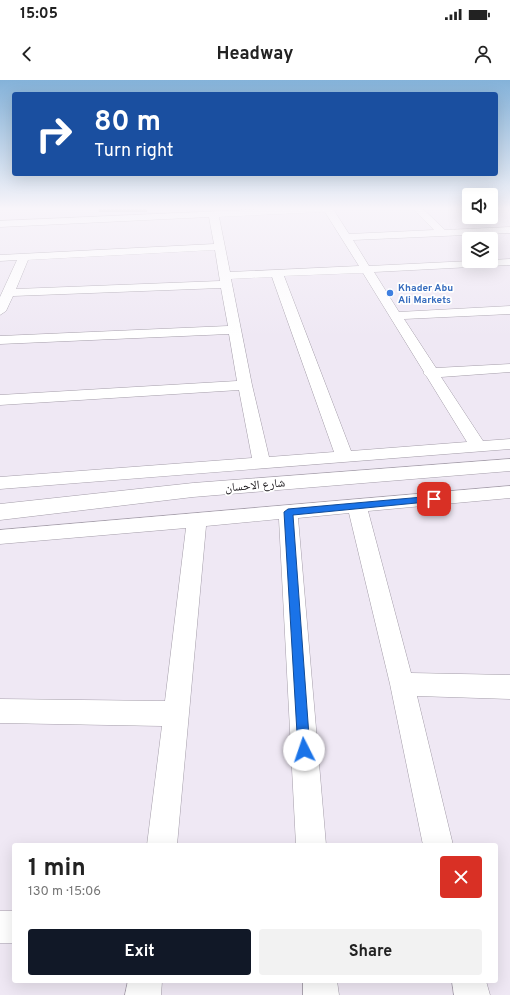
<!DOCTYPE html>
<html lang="en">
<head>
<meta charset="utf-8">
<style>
	:root { --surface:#fff; --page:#f2f2f2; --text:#222; --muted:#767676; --accent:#111827 }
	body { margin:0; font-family:Overpass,"Noto Naskh Arabic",sans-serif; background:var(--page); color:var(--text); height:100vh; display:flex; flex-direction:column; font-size:15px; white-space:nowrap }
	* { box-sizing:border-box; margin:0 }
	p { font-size:13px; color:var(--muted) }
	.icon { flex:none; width:22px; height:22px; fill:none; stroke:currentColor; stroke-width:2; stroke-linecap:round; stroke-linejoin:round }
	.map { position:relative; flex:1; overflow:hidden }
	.details { position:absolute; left:12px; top:763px; width:486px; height:140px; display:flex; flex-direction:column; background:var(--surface); border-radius:4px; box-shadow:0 4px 16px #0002 }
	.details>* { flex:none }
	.hud { position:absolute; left:12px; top:12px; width:486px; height:84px; border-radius:4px; box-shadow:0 4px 16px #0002; background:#1a4fa0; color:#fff; overflow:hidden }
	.tools { position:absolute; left:462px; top:108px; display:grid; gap:8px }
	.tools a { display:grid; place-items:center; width:36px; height:36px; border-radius:4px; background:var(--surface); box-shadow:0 4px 16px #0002; font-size:20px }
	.pin { position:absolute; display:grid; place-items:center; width:34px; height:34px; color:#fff; margin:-17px; border-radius:8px; box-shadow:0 2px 6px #0006 }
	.me { position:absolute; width:44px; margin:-22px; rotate:356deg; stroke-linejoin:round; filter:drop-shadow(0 0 3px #0008) }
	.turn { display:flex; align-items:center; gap:14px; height:84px; padding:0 16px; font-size:18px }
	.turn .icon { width:52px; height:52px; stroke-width:2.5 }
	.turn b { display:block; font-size:28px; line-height:34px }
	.round { display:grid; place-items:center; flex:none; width:42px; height:42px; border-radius:4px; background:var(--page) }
	.headline { display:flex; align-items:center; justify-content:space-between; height:68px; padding:0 16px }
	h1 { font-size:24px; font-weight:700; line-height:30px }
	.button { display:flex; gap:8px; margin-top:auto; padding:8px 16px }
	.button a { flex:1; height:46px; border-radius:4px; background:var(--accent); color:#fff; font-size:16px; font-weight:700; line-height:46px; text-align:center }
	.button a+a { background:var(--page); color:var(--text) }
	.status { display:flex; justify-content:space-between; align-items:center; height:28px; padding:0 20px; background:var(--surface); direction:ltr }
	.status svg { height:11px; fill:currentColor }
	header { display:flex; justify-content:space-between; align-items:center; height:52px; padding:0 16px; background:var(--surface); font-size:18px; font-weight:700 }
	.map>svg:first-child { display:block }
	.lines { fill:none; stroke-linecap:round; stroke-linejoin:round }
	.minor-casing { stroke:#a49da9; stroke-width:1 }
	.tertiary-casing { stroke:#a49da9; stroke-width:1 }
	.minor { fill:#fff; fill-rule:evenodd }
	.tertiary { fill:#fff; fill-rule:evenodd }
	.wall { fill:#a8a2ac }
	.route { fill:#1a73e8; stroke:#114b97 }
	.shop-dot { fill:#3f7fe0; stroke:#fff; stroke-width:1.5 }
	.labels { text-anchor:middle; stroke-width:3.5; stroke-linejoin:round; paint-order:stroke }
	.far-shop-label { font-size:10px; font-weight:bold; fill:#366cbe; stroke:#fff; text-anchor:start }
	.street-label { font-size:12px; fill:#120f13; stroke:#fff }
</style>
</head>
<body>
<div class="status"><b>15:05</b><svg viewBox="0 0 49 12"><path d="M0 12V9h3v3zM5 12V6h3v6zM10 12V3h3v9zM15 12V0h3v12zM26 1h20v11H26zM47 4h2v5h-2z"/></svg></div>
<header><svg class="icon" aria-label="back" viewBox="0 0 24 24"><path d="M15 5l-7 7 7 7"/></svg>Headway<svg class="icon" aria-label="person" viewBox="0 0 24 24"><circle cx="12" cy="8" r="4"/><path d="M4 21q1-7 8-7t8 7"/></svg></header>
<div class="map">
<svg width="510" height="915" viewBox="0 0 510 915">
	<rect width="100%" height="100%" fill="#efe8f4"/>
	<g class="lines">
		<defs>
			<path id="minor" d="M267,129H333L349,154L434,150L413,129H423L445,150L510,147V153L353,160L369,186L510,179V185L374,192L399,232L510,226V234L404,239L436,288L510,284V292L441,297L483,361L510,359V369L0,409V397L252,378L239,310L0,325V315L237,301L229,254L0,264V256L228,246L221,208L13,216L6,231L0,235V217L17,180L0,181V175L214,164L209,137L0,147V141ZM325,132L359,186L230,192L219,137ZM215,170L220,201L16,209L28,180ZM363,193L424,292L423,293L427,297L467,362L351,371L284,196ZM272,197L334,372L269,377L252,305L231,199Z
				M510,406V418L368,431L411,593L510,595V619L417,616L453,765H423L390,604L349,433L298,438L326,765H296L279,439L206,446L177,765H147L162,646L0,643V619L165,621L186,448L0,464V450Z
				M0,831H14V863H0Z
				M128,901H162L161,915H125Z
				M303,901H337L339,915H303Z
				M452,901H486L490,915H454Z"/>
			<path id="tertiary" d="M510,379V391L193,417L0,440V424L193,403Z"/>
		</defs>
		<use href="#minor" class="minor-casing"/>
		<use href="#tertiary" class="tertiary-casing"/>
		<use href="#minor" class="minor"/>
		<use href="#tertiary" class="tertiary"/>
	</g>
	<path class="wall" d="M98,129H147V132H99Z"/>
	<linearGradient id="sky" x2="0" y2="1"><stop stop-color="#84b2d9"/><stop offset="0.5" stop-color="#f8f5fa"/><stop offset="1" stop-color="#f8f5fa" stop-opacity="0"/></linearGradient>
	<rect width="510" height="257" fill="url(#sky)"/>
	<path class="route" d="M434,416L438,419L437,421L293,435L310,670L309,674L304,676L300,674L298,670L284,432L288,429Z"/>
	<circle class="shop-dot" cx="390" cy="213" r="4"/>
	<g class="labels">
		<g class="far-shop-label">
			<text x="398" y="211">Khader Abu<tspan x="398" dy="12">Ali Markets</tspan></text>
		</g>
		<g class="street-label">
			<text transform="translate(255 405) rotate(-5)" y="4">شارع الاحسان</text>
		</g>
	</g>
</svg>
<div class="tools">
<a><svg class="icon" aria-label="sound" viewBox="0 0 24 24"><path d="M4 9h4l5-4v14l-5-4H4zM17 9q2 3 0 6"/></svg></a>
<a><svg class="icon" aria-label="layers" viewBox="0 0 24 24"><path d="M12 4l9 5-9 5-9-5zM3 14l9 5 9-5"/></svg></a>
</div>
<div class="pin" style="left:434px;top:419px;background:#d93025"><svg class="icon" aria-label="arrive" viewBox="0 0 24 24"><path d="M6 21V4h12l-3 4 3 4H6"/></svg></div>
<svg class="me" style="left:304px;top:670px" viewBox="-20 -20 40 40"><circle r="19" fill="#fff"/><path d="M0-13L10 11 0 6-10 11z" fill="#1a73e8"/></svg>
<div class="hud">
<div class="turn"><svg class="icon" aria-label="right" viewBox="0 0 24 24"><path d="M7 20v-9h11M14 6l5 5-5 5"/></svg><div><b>80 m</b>Turn right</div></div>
</div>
<section class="details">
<div class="headline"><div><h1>1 min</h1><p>130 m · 15:06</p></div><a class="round" style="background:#d93025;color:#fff"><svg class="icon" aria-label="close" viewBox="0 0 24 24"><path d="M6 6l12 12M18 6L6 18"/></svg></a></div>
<div class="button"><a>Exit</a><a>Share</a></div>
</section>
</div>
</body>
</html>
